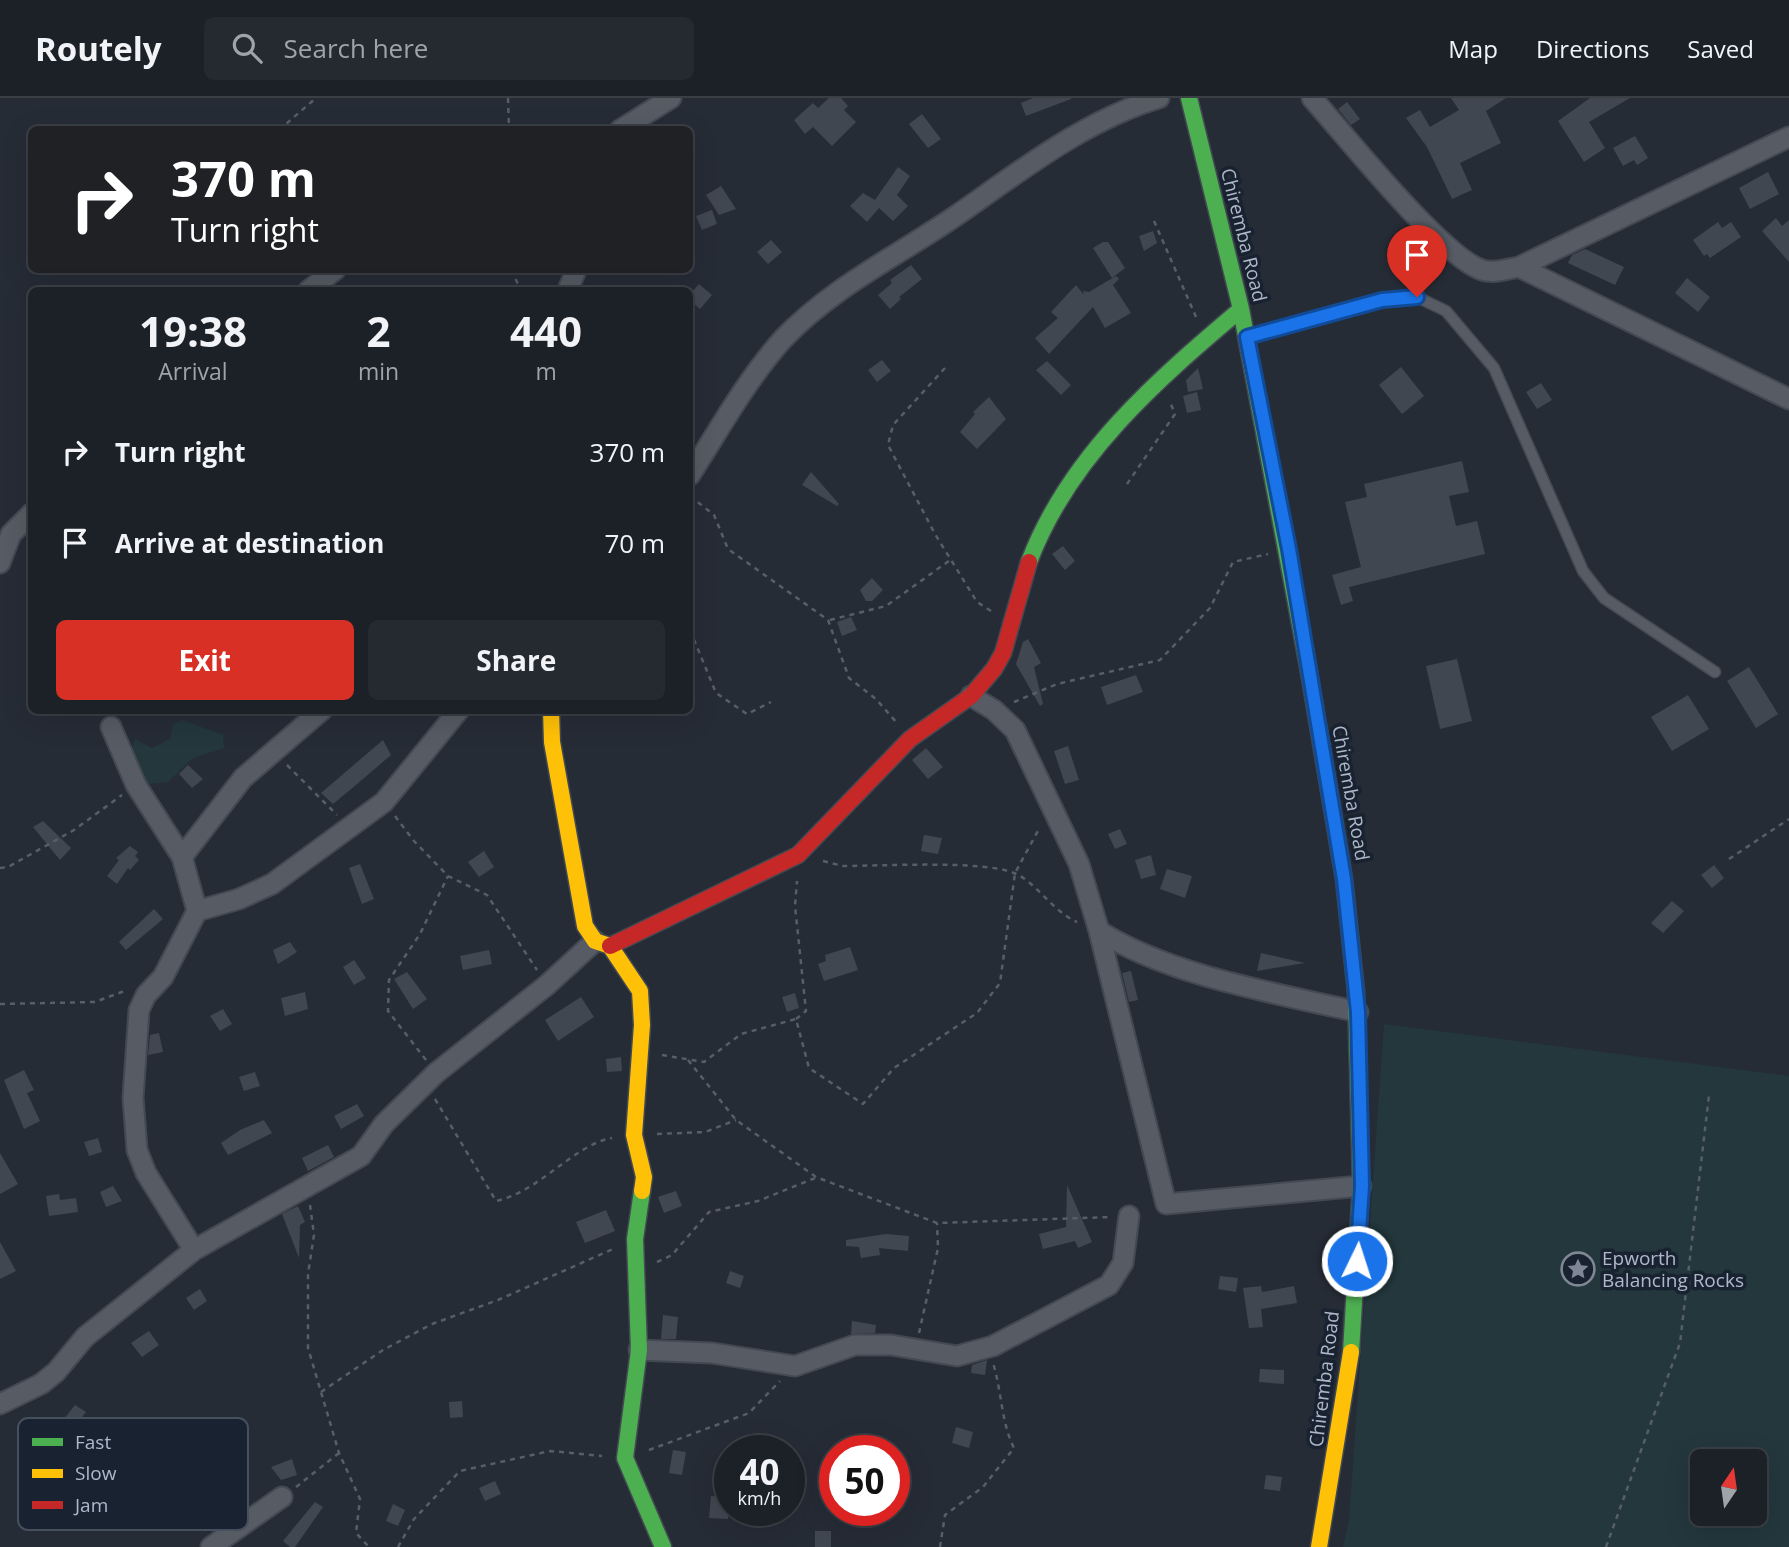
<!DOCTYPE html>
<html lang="en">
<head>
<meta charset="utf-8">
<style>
	:root { --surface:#1c2128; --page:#252930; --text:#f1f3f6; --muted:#a0a3a8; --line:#3a3e45; --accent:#d93025 }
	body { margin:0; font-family:"Open Sans",sans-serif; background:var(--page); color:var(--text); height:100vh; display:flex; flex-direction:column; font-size:26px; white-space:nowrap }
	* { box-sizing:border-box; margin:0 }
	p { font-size:23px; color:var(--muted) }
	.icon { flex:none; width:38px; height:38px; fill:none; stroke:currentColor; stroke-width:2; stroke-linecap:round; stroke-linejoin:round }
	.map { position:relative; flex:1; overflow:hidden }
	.side { position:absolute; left:28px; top:189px; width:665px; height:427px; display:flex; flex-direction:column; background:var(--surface); border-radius:10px; box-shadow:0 7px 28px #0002,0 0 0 2px var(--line) }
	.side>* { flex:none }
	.banner { position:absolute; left:28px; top:28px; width:665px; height:147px; border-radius:10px; box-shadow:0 7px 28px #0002,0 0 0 2px var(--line); background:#202124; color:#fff; overflow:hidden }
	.needle { width:46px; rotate:13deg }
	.fabs { position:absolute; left:1690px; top:1351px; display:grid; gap:14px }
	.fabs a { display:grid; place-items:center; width:77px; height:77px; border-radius:10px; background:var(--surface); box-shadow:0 7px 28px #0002,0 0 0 2px var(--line); font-size:35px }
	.speed { position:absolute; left:714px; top:1337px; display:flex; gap:14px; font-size:35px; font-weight:700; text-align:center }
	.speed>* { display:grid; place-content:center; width:91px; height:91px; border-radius:50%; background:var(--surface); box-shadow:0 7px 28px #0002,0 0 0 2px var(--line); line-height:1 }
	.speed small { font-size:18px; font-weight:400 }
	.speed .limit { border:10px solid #d22; background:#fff; color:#111 }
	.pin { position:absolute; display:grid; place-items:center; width:60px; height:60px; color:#fff; margin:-72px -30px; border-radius:50% 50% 50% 0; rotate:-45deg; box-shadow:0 0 7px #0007 }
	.pin .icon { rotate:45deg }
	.me { position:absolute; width:77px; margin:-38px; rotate:4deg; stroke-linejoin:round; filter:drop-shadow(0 0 5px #0008) }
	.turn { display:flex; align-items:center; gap:24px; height:147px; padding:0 28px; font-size:32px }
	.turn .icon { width:91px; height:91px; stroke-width:2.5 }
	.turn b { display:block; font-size:49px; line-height:60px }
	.eta { display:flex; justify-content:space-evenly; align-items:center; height:119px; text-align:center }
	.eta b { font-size:42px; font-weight:700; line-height:49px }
	.primary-button { display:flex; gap:14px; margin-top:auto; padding:14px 28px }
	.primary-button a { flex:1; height:80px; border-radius:10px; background:var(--accent); color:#fff; font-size:28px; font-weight:700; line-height:80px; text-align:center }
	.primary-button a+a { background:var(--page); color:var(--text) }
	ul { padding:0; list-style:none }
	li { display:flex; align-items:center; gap:21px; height:91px; padding:0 28px }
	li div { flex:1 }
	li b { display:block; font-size:26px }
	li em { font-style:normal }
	header { display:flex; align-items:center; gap:42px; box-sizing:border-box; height:98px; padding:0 35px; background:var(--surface); border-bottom:2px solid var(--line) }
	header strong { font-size:33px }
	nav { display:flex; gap:38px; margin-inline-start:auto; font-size:24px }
	.search { width:490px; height:63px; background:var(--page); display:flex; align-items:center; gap:18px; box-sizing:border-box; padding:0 24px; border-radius:10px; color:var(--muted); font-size:26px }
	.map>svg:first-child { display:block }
	.green { fill:#23373c; fill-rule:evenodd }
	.building { fill:#414751 }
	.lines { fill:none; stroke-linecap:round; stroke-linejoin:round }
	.lane-casing { stroke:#434952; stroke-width:13 }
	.street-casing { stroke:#434952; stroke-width:23 }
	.fast-casing { stroke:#434952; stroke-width:19 }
	.slow-casing { stroke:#434952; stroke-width:19 }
	.jam-casing { stroke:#434952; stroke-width:19 }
	.path { stroke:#585e66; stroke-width:2.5; stroke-dasharray:5 5; stroke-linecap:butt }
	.lane { stroke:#565b64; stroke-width:10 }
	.street { stroke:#565b64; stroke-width:19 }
	.fast { stroke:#4caf50; stroke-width:16 }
	.slow { stroke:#ffc107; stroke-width:16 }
	.jam { stroke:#c62828; stroke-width:16 }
	.route-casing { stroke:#114b97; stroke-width:18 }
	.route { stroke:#1a73e8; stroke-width:12 }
	.labels { text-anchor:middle; stroke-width:7; stroke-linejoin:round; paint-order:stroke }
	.street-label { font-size:19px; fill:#afb8c8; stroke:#192231 }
	.poi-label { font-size:19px; fill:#afb8c8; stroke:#192231; text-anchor:start }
	.key { fill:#192231; stroke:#464f5e; stroke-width:2 }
	.key-label { font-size:19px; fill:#afb8c8 }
</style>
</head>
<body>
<header>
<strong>Routely</strong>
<div class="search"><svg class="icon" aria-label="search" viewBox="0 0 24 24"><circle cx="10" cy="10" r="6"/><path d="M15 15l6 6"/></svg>Search here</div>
<nav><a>Map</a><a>Directions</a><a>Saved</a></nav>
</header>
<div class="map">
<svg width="1789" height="1449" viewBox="0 0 1789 1449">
	<rect width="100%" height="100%" fill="#262c36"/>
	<path class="green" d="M183,622L223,637L224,650L193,660L168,684L148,686L128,663L135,641L152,650L170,641L173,626Z
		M1384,926L1789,978V1449H1343L1349,1422ZM1703,1363H1755V1416H1703Z"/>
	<path class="building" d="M829,0H841L848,8L844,12L856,24L832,48L813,29L805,36L794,22L813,5L818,10Z
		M1033,0H1071V1L1026,18L1021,5Z
		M1451,0H1506L1486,13L1501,45L1460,65L1472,92L1452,101L1427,49L1406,20L1420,12L1430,29L1459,12Z
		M1590,0H1630L1589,24L1605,50L1584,64L1558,23Z
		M1347,4L1360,21L1351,27L1338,11Z
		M922,16L941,41L928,50L909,26Z
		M1635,38L1648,60L1637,67L1634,62L1623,68L1613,50Z
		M898,69L910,78L897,97L908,108L893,123L879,110L867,124L850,108L863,95L875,102Z
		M1768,74L1779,96L1750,111L1739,90Z
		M721,88L736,111L719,117L706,97Z
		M712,112L717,126L702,132L696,118Z
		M1776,120L1782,128L1789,122V164L1762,133Z
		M1718,124L1722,130L1731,124L1741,139L1710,160L1707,156L1704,158L1693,142Z
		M1153,133L1157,145L1144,153L1139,138Z
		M771,142L782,154L768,166L757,154Z
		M1103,144H1108L1125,170L1112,180L1093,150Z
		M1585,151L1624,169L1615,187L1568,165L1572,157Z
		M911,167L922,181L899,199L901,201L890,211L878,197L892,185L890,182Z
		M1116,178L1119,181L1113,187L1131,215L1105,230L1093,209L1049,256L1035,240L1058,220L1051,214L1076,187L1084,197L1083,193L1089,194Z
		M1687,180L1710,199L1698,214L1675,195Z
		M699,186L712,197L700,211L690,202V196Z
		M882,262L891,273L877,284L868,272Z
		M1047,263L1071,287L1061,297L1036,272Z
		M1401,269L1424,298L1402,316L1379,287Z
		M1198,270L1203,291L1188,294L1186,282Z
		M1541,285L1552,302L1537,311L1526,294Z
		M1197,294L1201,312L1187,315L1183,298Z
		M989,299L1006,321L977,351L960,334L975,316L973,314Z
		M1462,363L1469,394L1449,398L1456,428L1477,423L1485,456L1349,489L1353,503L1341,507L1332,477L1361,469L1345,404L1367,399L1364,386Z
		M811,374L839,406L837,408L802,387Z
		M1063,448L1075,463L1065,472L1052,456Z
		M872,480L883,492L872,503H866L860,492Z
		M851,519L857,532L842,538L837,524Z
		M1028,541L1041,565L1034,569L1043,606L1040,608L1016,566L1023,544Z
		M1457,561L1472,623L1440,631L1426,568Z
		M1749,569L1778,616L1756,630L1727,583Z
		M1136,577L1143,594L1107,607L1101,589Z
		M1688,597L1709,631L1672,653L1651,619Z
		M383,642L391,657L350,692L333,706L321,695Z
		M1068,648L1079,682L1065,686L1054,653Z
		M926,650L943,669L928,681L912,662Z
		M188,667L203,681L192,690L179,676Z
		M43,723L71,750L60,762L33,729Z
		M1120,731L1127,746L1115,751L1108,736Z
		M924,737L942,740L938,756L921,753Z
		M130,748L138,754L135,758L139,762L130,772L128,770L117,786L107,778L119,762L116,760Z
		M484,753L494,769L479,779L468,764Z
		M1151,757L1156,777L1141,781L1135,762Z
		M360,766L374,801L362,806L349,770Z
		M1714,767L1724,780L1712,790L1701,777Z
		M1167,771L1192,778L1185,800L1160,791Z
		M1672,803L1684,813L1663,835L1651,825Z
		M154,811L163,821L126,852L119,844Z
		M290,844L297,854L278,866L273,852Z
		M850,849L858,872L824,883L818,866L826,863L825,857Z
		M489,852L492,866L463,872L460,858Z
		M1261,855L1305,865L1257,873Z
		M354,862L366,880L354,887L343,869Z
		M1131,873L1138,902L1129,904L1122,875Z
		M407,874L427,901L413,911L394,881Z
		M305,894L308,911L285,918L281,900Z
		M795,895L799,910L787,914L782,899Z
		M581,899L594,919L558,943L545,922Z
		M223,911L232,926L220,933L210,918Z
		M159,935L163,954L148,957L150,937Z
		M621,959L622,973L607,974L606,961Z
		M24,972L34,992L27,995L40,1023L24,1031L4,982Z
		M255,974L260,988L244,993L239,979Z
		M357,1006L364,1018L341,1031L334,1018Z
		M264,1022L272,1035L228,1057L221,1045L240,1032Z
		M98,1040L102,1054L89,1058L84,1044Z
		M328,1047L334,1059L308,1073L302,1060Z
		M0,1055L18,1086L0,1096Z
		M1067,1087L1092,1144L1078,1150L1075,1143L1043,1151L1039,1136L1066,1129Z
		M113,1088L122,1103L106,1109L100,1094Z
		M676,1093L682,1108L664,1115L658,1099Z
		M59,1096L60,1102L76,1100L78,1114L49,1118L46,1098Z
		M298,1108L305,1124L300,1127L299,1160L282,1116Z
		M606,1112L615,1133L585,1145L576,1124Z
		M886,1136L909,1138L908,1153L879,1150L880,1157L861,1160L859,1149L846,1148V1142Z
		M0,1144L16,1173L0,1181Z
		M730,1173L744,1178L740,1190L726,1185Z
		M1220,1178L1238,1180L1236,1194L1218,1191Z
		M1261,1188L1262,1194L1294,1188L1297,1205L1261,1211L1263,1229L1249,1230L1243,1190Z
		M200,1191L207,1203L194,1212L186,1200Z
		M663,1217L678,1219L676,1241H661Z
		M852,1223L876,1227L875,1235L851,1236Z
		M149,1233L159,1247L142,1259L131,1245Z
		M987,1262L985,1277L971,1275L972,1267Z
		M1260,1271L1284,1272V1286L1259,1284Z
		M462,1303L463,1319L450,1320L449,1304Z
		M75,1307L86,1314L74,1329L64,1321Z
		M956,1329L973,1334L969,1350L952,1345Z
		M673,1352L686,1354L682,1377L669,1375Z
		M292,1361L297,1377L281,1382L271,1369Z
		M1266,1377L1282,1379L1280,1393L1264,1391Z
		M495,1383L501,1396L485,1403L479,1390Z
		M711,1398L729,1399L728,1421L709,1420Z
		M315,1404L323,1409L295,1449H290L283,1443Z
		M393,1406L405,1412L398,1428L386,1423Z
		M815,1433H831V1449H815Z"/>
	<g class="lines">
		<defs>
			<path id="lane" d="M1247,239L1382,202L1417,199L1446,213L1494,270L1583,473L1604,500L1715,574"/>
			<path id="street" d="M1312,0C1345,37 1441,158 1482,172C1494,176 1507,171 1519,169L1789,39
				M620,32L671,0
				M1519,169L1789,301
				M309,192L335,172
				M568,192L576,172
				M690,377C719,332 747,281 783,241C832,189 899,157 957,117C1019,74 1085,22 1159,0
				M0,465L11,436L32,415
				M971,598L994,612L1015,632L1079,766L1099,833C1170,878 1276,895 1358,914
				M111,629L136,687L182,759L197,813L163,879L146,897L139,912L133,1000L137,1052L146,1075L194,1152
				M182,759L243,680L322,612
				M197,813L239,801L272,786L384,704L459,612
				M1099,833L1166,1106L1361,1088
				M639,1252L712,1255L795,1268L855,1247H891L957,1258L993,1248L1109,1187L1123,1165L1129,1118
				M0,1306L41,1286L56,1274L85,1239L194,1152L361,1058L384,1026L436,975L547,887L595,843
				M211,1449L282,1399"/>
			<path id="fast" d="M1189,0L1241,211L1309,574
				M1029,464C1069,358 1157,282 1241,211
				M642,1093L635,1141L639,1252L625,1360L663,1449
				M1351,1254L1361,1088L1356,894"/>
			<path id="slow" d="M1309,574L1344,781L1356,894
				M551,612L552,644L585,828L595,843L610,848L640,893L642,927L634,1037L644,1079L642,1093
				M1319,1449L1351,1254"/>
			<path id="jam" d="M610,848L798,757L910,641L971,598L994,571L1003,555L1029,464"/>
		</defs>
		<use href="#lane" class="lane-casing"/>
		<use href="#street" class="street-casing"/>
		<use href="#fast" class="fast-casing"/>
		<use href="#slow" class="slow-casing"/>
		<use href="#jam" class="jam-casing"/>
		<path class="path" d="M508,0L509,32
			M279,32L316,0
			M1154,123L1196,219
			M511,172L521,192
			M945,270L893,327L888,347L935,436L977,504L991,513
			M1127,386L1175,316L1170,304
			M690,398L714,417L728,451L828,522L849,580L876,601L897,625
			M830,522L886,508L953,460
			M690,532L716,595L747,616L771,604
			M1014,604L1057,586L1160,562L1210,510L1233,464L1268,456
			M287,667L337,717
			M395,718L414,743L448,778L487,797L537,872
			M1729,761L1789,721
			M823,763L843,768C882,768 982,762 1014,775C1035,783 1052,813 1077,824
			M0,770L8,769L74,732L122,697
			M0,906L95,904L127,892
			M796,921L806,913L795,808L797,783
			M662,957L704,964L741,936L796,921L809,970L863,1006L894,970L977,915L1000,885L1015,775L1040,729
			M426,962L388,913L389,882L420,836L448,778
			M688,962L736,1022L816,1079L937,1125L1112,1119
			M435,1001L496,1103C539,1094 575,1046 612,1040
			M657,1036L705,1034L736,1022
			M310,1107L314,1137L308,1176V1250L339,1355L360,1401L356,1435L369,1449
			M657,1164L672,1157L709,1114L758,1103L815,1080
			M919,1235L938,1150L937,1125
			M321,1294L383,1252L432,1226L498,1202L613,1151
			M649,1352L749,1315L780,1283
			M296,1389L339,1355
			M398,1449L414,1421L460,1373L550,1353L602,1358
			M940,1449L945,1417L983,1389L1014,1350C1001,1324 1002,1294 993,1265
			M1606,1449L1680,1245L1709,997"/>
		<use href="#lane" class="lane"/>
		<use href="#street" class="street"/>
		<use href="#fast" class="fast"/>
		<use href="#slow" class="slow"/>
		<use href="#jam" class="jam"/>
	</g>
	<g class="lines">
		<defs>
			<path id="route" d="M1357,1163L1362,1088L1358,914L1344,781L1289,451L1247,239L1382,202L1417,199"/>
		</defs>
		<use href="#route" class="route-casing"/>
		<use href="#route" class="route"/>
	</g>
	<defs>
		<symbol id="sight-ring" viewBox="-11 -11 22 22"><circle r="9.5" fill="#192231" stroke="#7f8795" stroke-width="1.5"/><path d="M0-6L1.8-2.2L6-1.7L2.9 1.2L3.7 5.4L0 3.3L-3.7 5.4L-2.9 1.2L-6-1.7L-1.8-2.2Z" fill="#7f8795"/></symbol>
	</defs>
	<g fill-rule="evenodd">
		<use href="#sight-ring" x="1559" y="1152" width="38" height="38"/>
	</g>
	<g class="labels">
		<g class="street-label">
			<text transform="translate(1244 137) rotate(76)" y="7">Chiremba Road</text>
			<text transform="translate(1351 695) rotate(80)" y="7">Chiremba Road</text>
			<text transform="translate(1324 1281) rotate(-83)" y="7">Chiremba Road</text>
		</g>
		<g class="poi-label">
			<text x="1602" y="1167">Epworth<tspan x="1602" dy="22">Balancing Rocks</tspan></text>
		</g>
	</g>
	<rect x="18" y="1320" width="230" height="112" rx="10" class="key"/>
	<rect x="32" y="1340" width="31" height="8" fill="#4caf50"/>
	<rect x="32" y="1371" width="31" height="9" fill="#ffc107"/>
	<rect x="32" y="1403" width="31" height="8" fill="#c62828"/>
	<g class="key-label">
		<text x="75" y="1351">Fast</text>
		<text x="75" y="1382">Slow</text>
		<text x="75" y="1414">Jam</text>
	</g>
</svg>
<div class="fabs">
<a><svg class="needle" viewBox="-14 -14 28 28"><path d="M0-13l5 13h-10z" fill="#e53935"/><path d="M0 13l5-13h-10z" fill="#a0a3a8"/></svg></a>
</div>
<div class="speed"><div>40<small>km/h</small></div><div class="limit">50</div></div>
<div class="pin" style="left:1417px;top:199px;background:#d93025"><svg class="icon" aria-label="arrive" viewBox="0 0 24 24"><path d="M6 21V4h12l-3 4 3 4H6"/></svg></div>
<svg class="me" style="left:1357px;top:1163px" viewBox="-20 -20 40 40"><circle r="17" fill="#1a73e8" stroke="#fff" stroke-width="3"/><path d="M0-11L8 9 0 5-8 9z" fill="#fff"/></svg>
<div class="banner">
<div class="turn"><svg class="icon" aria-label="right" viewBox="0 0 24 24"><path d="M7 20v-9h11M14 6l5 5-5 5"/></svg><div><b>370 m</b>Turn right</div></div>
</div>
<section class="side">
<div class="eta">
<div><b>19:38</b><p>Arrival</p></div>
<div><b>2</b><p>min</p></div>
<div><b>440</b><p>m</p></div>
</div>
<ul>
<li><svg class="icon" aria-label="right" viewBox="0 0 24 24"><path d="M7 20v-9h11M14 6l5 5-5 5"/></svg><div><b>Turn right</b></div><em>370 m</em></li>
<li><svg class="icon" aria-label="arrive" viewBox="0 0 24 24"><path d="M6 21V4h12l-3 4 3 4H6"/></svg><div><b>Arrive at destination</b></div><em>70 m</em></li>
</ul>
<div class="primary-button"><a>Exit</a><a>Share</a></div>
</section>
</div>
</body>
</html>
